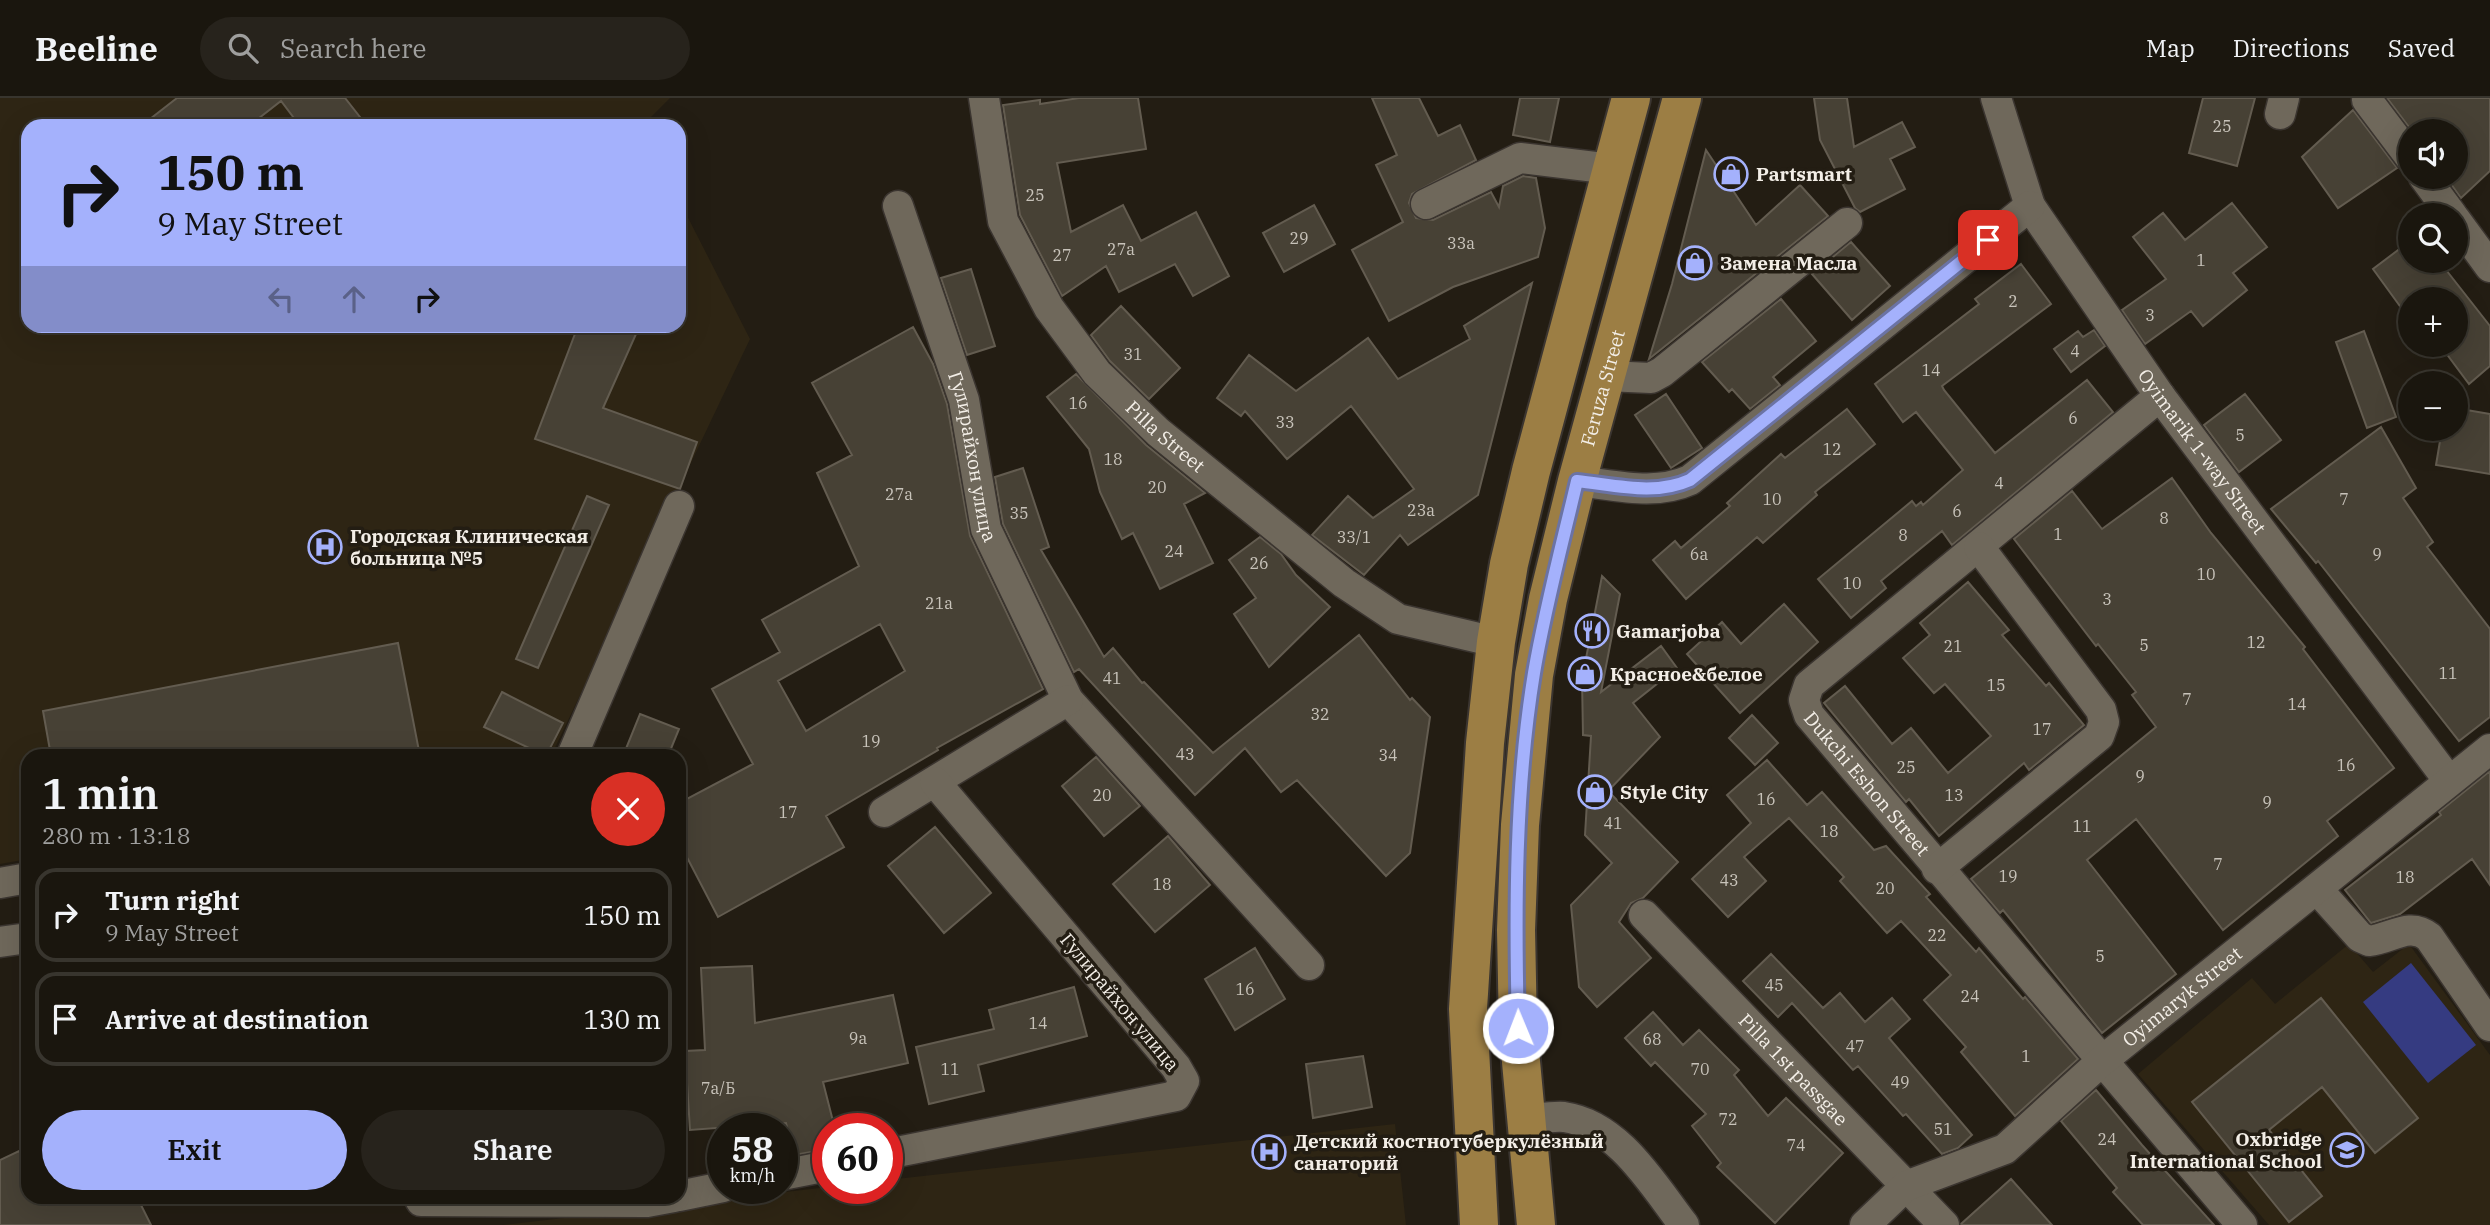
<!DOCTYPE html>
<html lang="en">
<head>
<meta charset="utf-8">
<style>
	:root { --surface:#1a160e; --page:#27231c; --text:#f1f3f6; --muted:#9f9f9e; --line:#38352e; --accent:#a4b1fc }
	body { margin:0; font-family:"IBM Plex Serif",serif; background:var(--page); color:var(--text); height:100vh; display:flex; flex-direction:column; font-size:26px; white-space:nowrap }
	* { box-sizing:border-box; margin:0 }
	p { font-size:23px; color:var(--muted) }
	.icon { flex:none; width:38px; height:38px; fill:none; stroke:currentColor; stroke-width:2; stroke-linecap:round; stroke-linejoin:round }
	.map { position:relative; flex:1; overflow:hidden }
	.drawer { position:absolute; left:21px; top:651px; width:665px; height:455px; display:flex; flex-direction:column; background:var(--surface); border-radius:21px; box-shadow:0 7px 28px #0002,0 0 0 2px var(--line) }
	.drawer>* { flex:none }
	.guide { position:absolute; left:21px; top:21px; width:665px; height:214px; border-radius:21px; box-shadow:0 7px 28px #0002,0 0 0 2px var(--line); background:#a4b1fc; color:#111; overflow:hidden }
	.controls { position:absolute; left:2398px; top:21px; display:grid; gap:14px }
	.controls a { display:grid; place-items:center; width:70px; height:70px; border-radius:50%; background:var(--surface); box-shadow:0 7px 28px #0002,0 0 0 2px var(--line); font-size:35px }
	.speed { position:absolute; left:707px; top:1015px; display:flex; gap:14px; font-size:35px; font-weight:700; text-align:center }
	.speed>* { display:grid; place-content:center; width:91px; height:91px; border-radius:50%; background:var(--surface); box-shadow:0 7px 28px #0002,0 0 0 2px var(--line); line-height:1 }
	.speed small { font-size:18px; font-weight:400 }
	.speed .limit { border:10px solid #d22; background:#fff; color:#111 }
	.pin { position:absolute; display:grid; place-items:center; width:60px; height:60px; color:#fff; margin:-30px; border-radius:14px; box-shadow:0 4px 10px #0006 }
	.me { position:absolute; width:77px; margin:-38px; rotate:359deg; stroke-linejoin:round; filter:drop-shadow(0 0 5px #0008) }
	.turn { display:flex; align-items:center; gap:24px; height:147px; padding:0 21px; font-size:32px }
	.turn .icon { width:91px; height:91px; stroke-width:2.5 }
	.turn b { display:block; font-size:49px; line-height:60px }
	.lanes { display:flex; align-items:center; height:66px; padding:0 21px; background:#0003; justify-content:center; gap:35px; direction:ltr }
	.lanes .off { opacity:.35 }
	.round { display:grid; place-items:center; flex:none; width:74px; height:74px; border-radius:37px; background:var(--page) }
	.overview { display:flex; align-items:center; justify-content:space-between; height:119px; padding:0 21px }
	h1 { font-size:42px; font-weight:600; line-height:52px }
	.action { display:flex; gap:14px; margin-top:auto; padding:14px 21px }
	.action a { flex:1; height:80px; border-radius:42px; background:var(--accent); color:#111; font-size:28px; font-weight:600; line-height:80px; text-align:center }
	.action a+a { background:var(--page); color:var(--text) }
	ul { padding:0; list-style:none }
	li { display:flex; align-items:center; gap:21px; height:94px; margin:0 14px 10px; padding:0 7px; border:4px solid var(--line); border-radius:21px }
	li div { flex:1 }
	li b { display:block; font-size:26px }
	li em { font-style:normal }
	header { display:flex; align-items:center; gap:42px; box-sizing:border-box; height:98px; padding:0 35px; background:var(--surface); border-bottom:2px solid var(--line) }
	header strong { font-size:33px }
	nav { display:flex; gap:38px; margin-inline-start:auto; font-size:24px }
	.search { width:490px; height:63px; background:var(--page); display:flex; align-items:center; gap:18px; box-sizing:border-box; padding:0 24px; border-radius:38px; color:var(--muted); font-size:26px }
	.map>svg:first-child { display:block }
	.built { fill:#2e2514 }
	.green { fill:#353b81 }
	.building { fill:#474135; stroke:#635c50; stroke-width:2; fill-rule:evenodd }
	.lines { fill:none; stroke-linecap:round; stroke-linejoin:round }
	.minor-casing { stroke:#3b3530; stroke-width:33 }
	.major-casing { stroke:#3b3530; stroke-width:42 }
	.minor { stroke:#6f685b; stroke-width:30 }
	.major { stroke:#9c7e44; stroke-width:38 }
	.route-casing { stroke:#6b73a4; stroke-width:18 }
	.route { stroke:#a4b1fc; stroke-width:12 }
	.labels { text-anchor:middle; stroke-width:7; stroke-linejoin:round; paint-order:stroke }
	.number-label { font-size:16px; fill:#c8c3ba }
	.poi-label { font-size:19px; font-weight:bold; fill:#f3eee7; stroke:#231d13; text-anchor:start }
	.street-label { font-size:19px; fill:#f3eee7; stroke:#231d13 }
</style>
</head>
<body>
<header>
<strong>Beeline</strong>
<div class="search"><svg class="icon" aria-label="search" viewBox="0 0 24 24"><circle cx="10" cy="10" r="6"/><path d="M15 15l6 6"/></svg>Search here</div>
<nav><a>Map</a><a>Directions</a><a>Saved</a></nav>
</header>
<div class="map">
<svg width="2490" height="1127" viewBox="0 0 2490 1127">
	<rect width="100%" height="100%" fill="#231d13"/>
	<path class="built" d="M0,0H670L642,28H28V228H679V102L750,241L551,658H28V761L0,766Z
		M2349,846L2373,874L2409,846L2490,957V1127H2269L2138,976L2252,880L2275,906Z
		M1395,1026L1406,1127H503L828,1089L887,1090V1082Z"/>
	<path class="green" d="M2411,865L2476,947L2428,985L2363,904Z"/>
	<path class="building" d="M177,0H345L367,28H300L281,3L249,28H141Z
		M1079,0H1138L1146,51L1057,65L1071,134L1123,107L1141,143L1196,114L1229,178L1193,198L1175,166L1119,194L1106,168L1062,198L1020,117L1003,7L1040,2V6Z
		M1372,0H1419L1438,38L1460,27L1476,62L1412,96L1409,105L1416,120L1433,122L1491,94L1499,109L1503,88L1523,78L1536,80L1545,130L1538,159L1453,189L1389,223L1352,152L1403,124L1376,67L1397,57Z
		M1520,0H1559L1550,44L1513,37Z
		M1814,0H1847L1854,49L1902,24L1915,49L1890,61L1905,91L1860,114L1855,110L1820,42Z
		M2203,0H2255L2237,68L2189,55Z
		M2387,0H2490V73L2461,100L2446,79H2455V33H2412Z
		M2353,12L2397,70L2338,110L2302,59Z
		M1706,52L1756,127L1800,87L1828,118L1649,261L1672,186Z
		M2232,105L2267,149L2233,175L2247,192L2203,228L2191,213L2145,246L2122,212L2166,181L2133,139L2163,115L2185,142Z
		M1314,107L1335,146L1284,174L1263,135Z
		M2410,143V163H2439L2490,228V268L2469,286L2440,247H2455V201H2410V222L2373,171Z
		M1851,144L1890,188L1852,222L1812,176Z
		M2021,166L2051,206L1942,288L1944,292L1995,355L2087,282L2113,314L1952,447L1942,433L1881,483L1886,490L1851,520L1818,481L1912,403L1916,408L1921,404L1923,407L1963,372L1916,314L1903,324L1875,286L1979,206L1975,201Z
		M971,171L995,248L967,257L941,180Z
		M1532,185L1478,397L1408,447L1400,437L1364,477L1312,437L1348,398L1373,420L1414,391L1351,308L1287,361L1245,313L1241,318L1217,300L1249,257L1296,293L1368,240L1398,281L1470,241L1464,228Z
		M1781,201L1816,243L1773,279L1780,287L1750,311L1732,291L1729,294L1702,264Z
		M1121,208L1180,270L1149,301L1110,263L1091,237Z
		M578,228H616L636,236L603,310L697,344L680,391L535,341Z
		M913,229L933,266L947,306L970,438L1043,591L937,650L938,652L826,718L844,749L718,819L679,744V705L753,666L712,591L780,554L762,522L859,468L817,375L852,357L812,285ZM880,526L905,573L806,633L778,583Z
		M2094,232L2105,248L2071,274L2054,251L2078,233L2083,239Z
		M2364,233L2396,319L2367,330L2336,244Z
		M1076,276L1146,347L1205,395L1184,406L1213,465L1160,491L1133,435L1122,441L1100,394L1089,351L1047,299Z
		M1666,296L1702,350L1671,370L1635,317Z
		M2245,296L2281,342L2239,374L2204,327Z
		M2455,310L2490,316V376L2436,367L2442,331H2455Z
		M1847,311L1875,346L1815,394L1817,397L1763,445L1757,439L1686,501L1653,462L1675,443L1681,450L1730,408L1727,405L1781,356L1785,360Z
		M2381,329L2416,390L2403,400L2433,444L2427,449L2490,531V619L2459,643L2318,463L2316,465L2271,411Z
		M1023,370L1049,449L1041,452L1104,559L1113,550L1142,585L1144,584L1213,655L1359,537L1410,602L1412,600L1430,619L1410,755L1386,778L1297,682L1281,694L1245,650L1195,697L1079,571L1074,574L1003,426L995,379Z
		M2172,380L2211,435L2305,549L2303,551L2394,670L2327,723L2338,738L2223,832L2136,721L2087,762L2176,876L2102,935L2003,812L2000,815L1971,781L2156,629L2132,597L2136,594L2098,546L2096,548L2014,441L2072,393L2102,431Z
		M587,398L609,407L538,570L516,561Z
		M1260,439L1281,456L1296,477L1330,509L1269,569L1234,516L1256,500L1229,462Z
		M1602,478L1620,496L1601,594L1661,548L1677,570L1633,605L1660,639L1608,693L1678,764L1643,800L1631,805L1619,824L1651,860L1597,909L1579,889L1571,807L1612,765L1585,737L1591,638L1583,637L1582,581Z
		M1968,484L2009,532L2002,537L2046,588L2049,585L2084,627L2029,672L2024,665L1939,738L1909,701L1906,704L1824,605L1845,588L1892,646L1911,630L1948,675L1991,638L1945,586L1934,595L1903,560L1930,537L1920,525Z
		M1784,506L1818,544L1740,615L1687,556L1722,524L1741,546Z
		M398,545L420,658H51L43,613Z
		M502,594L563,625L546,658L484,629Z
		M640,616L679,631L668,658H623Z
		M1752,617L1778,645L1755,667L1729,640Z
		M1096,659L1140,708L1104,738L1062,688Z
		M1767,662L1807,707L1822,694L1874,752L1886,748L1930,796L1926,799L1976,854L1979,850L2023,901L2025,899L2078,961L2015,1018L1961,954L1966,949L1924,902L1951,877L1901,823L1887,835L1840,783L1844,779L1789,720L1744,759L1766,783L1728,819L1692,781L1751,725L1727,697Z
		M2490,673V787L2472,761L2400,816L2371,825L2345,792L2441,717L2439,714Z
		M935,729L991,795L944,835L888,768Z
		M1168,738L1210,787L1155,834L1113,786Z
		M1255,850L1285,901L1235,932L1205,881Z
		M1771,856L1823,910L1840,895L1865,924L1892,900L1910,921L1889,940L1972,1037L1958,1050L1942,1056L1906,1016L1903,1018L1858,968L1853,972L1792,905L1778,919L1743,883Z
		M752,868L755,925L893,897L908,965L823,984L835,1031H828V1051L794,1057L786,1025L690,1032L685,953L705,952L701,870Z
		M1074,889L1087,938L978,967L984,993L929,1006L916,949L994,931L989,912Z
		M2321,900L2418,1020L2375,1055L2322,989L2269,1032L2322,1098L2289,1124L2192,1004Z
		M1653,914L1683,947L1699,932L1739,972L1734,977L1768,1018L1786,1000L1843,1055L1775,1125L1717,1069L1721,1065L1692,1028L1706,1016L1655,964L1651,968L1625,940Z
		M1363,958L1372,1009L1313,1020L1306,966Z
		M2096,992L2142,1047L2214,1127H2143L2113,1094L2117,1090L2061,1023Z
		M19,1053L28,1070V1099H43L47,1107L63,1099H137L151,1127H0V1062Z
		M2011,1081L2052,1127H1961V1126Z"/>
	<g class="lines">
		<defs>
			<g id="minor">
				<path id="s1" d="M984,0L1003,123L1049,210L1097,275L1158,334L1344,485L1398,521L1496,544"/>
				<path id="s2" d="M1996,0L2030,108L2160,298L2449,683"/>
				<path d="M2367,2L2410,59"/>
				<path d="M2280,16L2284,0"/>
				<path d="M2424,79L2452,117"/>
				<path d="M1426,106L1520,60L1612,71"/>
				<path id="s3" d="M898,108L964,302L986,431L1068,602L1309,867"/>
				<path d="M2455,121L2490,169"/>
				<path d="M1606,278L1651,280L1662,274L1847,125"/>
				<path id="s4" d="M2160,298L1809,587L1804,602L1809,617L2242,1127"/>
				<path d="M1577,383C1615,387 1655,398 1690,382L2030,108"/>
				<path d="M572,658L679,408"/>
				<path d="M884,714L1068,602"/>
				<path d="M1937,771L2099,638L2104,624L2101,612L1979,449"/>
				<path d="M0,785L28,780"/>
				<path d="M2317,791L2360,839L2369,843C2391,841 2409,823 2429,839L2490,928"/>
				<path id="s5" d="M1644,817L1944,1127"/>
				<path d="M0,844L28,840"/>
				<path d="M1525,1022C1537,1021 1552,1018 1564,1019C1619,1027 1653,1087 1684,1127"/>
				<path d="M887,1056L1176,998L1184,983L1176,969L935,684"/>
				<path d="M782,1077L828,1068"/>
				<path d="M679,1098L723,1089"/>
				<path d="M419,1099L421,1103L647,1104L674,1099"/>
				<path id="s6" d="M1865,1127L1906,1088L2005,1051L2103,962L2490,651"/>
			</g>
			<g id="major">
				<path d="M1479,1127L1468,911L1485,645L1496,544L1509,466L1531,373L1631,0"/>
				<path id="s7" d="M1536,1127L1518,931L1516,832L1520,727L1534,577L1548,501L1577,383L1682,0"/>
			</g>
		</defs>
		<use href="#minor" class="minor-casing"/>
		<use href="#major" class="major-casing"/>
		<use href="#minor" class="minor"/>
		<use href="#major" class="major"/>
	</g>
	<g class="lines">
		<defs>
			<path id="route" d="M1518,930C1515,813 1515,691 1534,575C1545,510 1562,447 1577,383C1615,387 1655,398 1690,382L1988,142"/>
		</defs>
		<use href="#route" class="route-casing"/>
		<use href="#route" class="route"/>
	</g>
	<defs>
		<symbol id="shop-ring" viewBox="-11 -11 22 22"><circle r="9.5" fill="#231d13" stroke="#a4b1fc" stroke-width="1.5"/><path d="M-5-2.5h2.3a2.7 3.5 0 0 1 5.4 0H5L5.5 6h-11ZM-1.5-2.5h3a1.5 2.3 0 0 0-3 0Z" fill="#a4b1fc"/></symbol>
		<symbol id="hospital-ring" viewBox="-11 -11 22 22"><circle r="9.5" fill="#231d13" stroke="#a4b1fc" stroke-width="1.5"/><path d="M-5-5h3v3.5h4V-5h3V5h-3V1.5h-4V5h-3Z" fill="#a4b1fc"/></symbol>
		<symbol id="restaurant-ring" viewBox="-11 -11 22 22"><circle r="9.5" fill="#231d13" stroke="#a4b1fc" stroke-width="1.5"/><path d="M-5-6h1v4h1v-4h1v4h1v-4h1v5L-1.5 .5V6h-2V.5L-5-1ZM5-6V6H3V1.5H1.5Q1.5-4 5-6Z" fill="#a4b1fc"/></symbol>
		<symbol id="school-ring" viewBox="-11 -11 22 22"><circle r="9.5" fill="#231d13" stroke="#a4b1fc" stroke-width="1.5"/><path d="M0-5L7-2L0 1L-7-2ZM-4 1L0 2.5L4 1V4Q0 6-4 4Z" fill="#a4b1fc"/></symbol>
	</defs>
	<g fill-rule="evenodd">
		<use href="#shop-ring" x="1712" y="57" width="38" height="38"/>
		<use href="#shop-ring" x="1676" y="146" width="38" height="38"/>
		<use href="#hospital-ring" x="306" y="430" width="38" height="38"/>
		<use href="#restaurant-ring" x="1573" y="514" width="38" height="38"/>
		<use href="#shop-ring" x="1566" y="557" width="38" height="38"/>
		<use href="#shop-ring" x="1576" y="675" width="38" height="38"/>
		<use href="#school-ring" x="2328" y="1033" width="38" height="38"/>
		<use href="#hospital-ring" x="1250" y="1035" width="38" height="38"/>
	</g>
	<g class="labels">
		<g class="number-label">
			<text x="2222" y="34">25</text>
			<text x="1035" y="103">25</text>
			<text x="1299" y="146">29</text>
			<text x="1461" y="151">33a</text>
			<text x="1121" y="157">27а</text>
			<text x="1062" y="163">27</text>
			<text x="2201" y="168">1</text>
			<text x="2013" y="209">2</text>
			<text x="2150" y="223">3</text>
			<text x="2075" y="259">4</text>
			<text x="1133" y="262">31</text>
			<text x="1931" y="278">14</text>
			<text x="1078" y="311">16</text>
			<text x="2073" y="326">6</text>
			<text x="1285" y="330">33</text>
			<text x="2240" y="343">5</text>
			<text x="1832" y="357">12</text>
			<text x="1113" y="367">18</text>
			<text x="1999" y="391">4</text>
			<text x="1157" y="395">20</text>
			<text x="899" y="402">27а</text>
			<text x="1772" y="407">10</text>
			<text x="2344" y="407">7</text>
			<text x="1421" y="418">23a</text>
			<text x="1957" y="419">6</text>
			<text x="1019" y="421">35</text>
			<text x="2164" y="426">8</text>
			<text x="2058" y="442">1</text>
			<text x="1903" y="443">8</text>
			<text x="1354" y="445">33/1</text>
			<text x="1174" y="459">24</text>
			<text x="1699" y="462">6a</text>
			<text x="2377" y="462">9</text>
			<text x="1259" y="471">26</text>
			<text x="2206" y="482">10</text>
			<text x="1852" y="491">10</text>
			<text x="2107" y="507">3</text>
			<text x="939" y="511">21а</text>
			<text x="2256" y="550">12</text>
			<text x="2144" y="553">5</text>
			<text x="1953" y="554">21</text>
			<text x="2448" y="581">11</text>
			<text x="1112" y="586">41</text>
			<text x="1996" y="593">15</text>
			<text x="2187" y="607">7</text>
			<text x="2297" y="612">14</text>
			<text x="1320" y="622">32</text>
			<text x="2042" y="637">17</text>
			<text x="871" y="649">19</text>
			<text x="1185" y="662">43</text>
			<text x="1388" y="663">34</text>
			<text x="2346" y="673">16</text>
			<text x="1906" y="675">25</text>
			<text x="2140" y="684">9</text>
			<text x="1102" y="703">20</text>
			<text x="1954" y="703">13</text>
			<text x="1766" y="707">16</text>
			<text x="2267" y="710">9</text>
			<text x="788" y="720">17</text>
			<text x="1613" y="731">41</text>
			<text x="2082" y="734">11</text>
			<text x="1829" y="739">18</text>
			<text x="2218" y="772">7</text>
			<text x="2008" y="784">19</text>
			<text x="2405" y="785">18</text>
			<text x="1729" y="788">43</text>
			<text x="1162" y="792">18</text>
			<text x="1885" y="796">20</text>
			<text x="1937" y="843">22</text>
			<text x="2100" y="864">5</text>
			<text x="1774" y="893">45</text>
			<text x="1245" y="897">16</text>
			<text x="1970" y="904">24</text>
			<text x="1038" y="931">14</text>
			<text x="858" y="946">9a</text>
			<text x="1652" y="947">68</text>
			<text x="1855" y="954">47</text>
			<text x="2026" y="964">1</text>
			<text x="950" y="977">11</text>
			<text x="1700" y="977">70</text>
			<text x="1900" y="990">49</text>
			<text x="718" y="996">7а/Б</text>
			<text x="1728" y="1027">72</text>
			<text x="1943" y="1037">51</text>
			<text x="2107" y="1047">24</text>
			<text x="1796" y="1053">74</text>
		</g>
		<g class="poi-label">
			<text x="1756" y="83">Partsmart</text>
			<text x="1720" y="172">Замена Масла</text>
			<text x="350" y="445">Городская Клиническая<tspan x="350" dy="22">больница №5</tspan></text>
			<text x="1616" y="540">Gamarjoba</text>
			<text x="1610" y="583">Красное&amp;белое</text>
			<text x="1620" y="701">Style City</text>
			<text x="2322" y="1048" text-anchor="end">Oxbridge<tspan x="2322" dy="22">International School</tspan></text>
			<text x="1294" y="1050">Детский костнотуберкулёзный<tspan x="1294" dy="22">санаторий</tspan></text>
		</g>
		<g class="street-label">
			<text dy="7" stroke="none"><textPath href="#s7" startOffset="847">Feruza Street</textPath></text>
			<text dy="7" stroke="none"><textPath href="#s1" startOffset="397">Pilla Street</textPath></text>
			<text dy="7" stroke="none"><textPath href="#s2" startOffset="413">Oyimarik 1-way Street</textPath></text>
			<text dy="7" stroke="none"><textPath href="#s3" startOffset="262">Гулирайхон улица</textPath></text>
			<text dy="7" stroke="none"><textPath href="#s4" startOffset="576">Dukchi Eshon Street</textPath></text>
			<text dy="7" stroke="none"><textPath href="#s6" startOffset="396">Oyimaryk Street</textPath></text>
			<text transform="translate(1120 904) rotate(50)" y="7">Гулирайхон улица</text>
			<text dy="7" stroke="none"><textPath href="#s5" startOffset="215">Pilla 1st passgae</textPath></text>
		</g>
	</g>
</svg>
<div class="controls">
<a><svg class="icon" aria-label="sound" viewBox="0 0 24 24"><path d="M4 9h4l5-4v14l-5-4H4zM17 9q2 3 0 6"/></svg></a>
<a><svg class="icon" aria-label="search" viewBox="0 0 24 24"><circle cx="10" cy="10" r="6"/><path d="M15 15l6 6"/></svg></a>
<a>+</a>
<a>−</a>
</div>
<div class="speed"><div>58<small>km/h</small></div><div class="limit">60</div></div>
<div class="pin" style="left:1988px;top:142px;background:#d93025"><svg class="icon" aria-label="arrive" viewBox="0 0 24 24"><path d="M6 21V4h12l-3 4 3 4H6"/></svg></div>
<svg class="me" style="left:1518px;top:930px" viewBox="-20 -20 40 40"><circle r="17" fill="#a4b1fc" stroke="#fff" stroke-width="3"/><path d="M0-11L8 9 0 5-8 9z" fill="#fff"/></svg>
<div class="guide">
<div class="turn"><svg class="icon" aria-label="right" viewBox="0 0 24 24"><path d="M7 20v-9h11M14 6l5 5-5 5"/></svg><div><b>150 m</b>9 May Street</div></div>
<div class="lanes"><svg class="icon off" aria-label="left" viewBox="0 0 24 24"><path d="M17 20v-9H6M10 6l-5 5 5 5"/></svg><svg class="icon off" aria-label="ahead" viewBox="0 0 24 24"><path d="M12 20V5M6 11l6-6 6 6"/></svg><svg class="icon" aria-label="right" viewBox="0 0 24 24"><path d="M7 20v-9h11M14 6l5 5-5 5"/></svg></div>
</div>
<section class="drawer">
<div class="overview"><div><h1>1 min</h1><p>280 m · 13:18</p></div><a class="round" style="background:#d93025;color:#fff"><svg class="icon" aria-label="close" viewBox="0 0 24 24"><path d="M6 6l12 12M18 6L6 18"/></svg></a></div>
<ul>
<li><svg class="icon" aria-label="right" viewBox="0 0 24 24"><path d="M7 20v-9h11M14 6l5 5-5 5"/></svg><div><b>Turn right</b><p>9 May Street</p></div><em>150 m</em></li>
<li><svg class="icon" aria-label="arrive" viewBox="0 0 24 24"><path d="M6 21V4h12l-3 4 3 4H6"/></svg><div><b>Arrive at destination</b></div><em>130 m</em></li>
</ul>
<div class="action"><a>Exit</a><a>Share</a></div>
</section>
</div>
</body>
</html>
